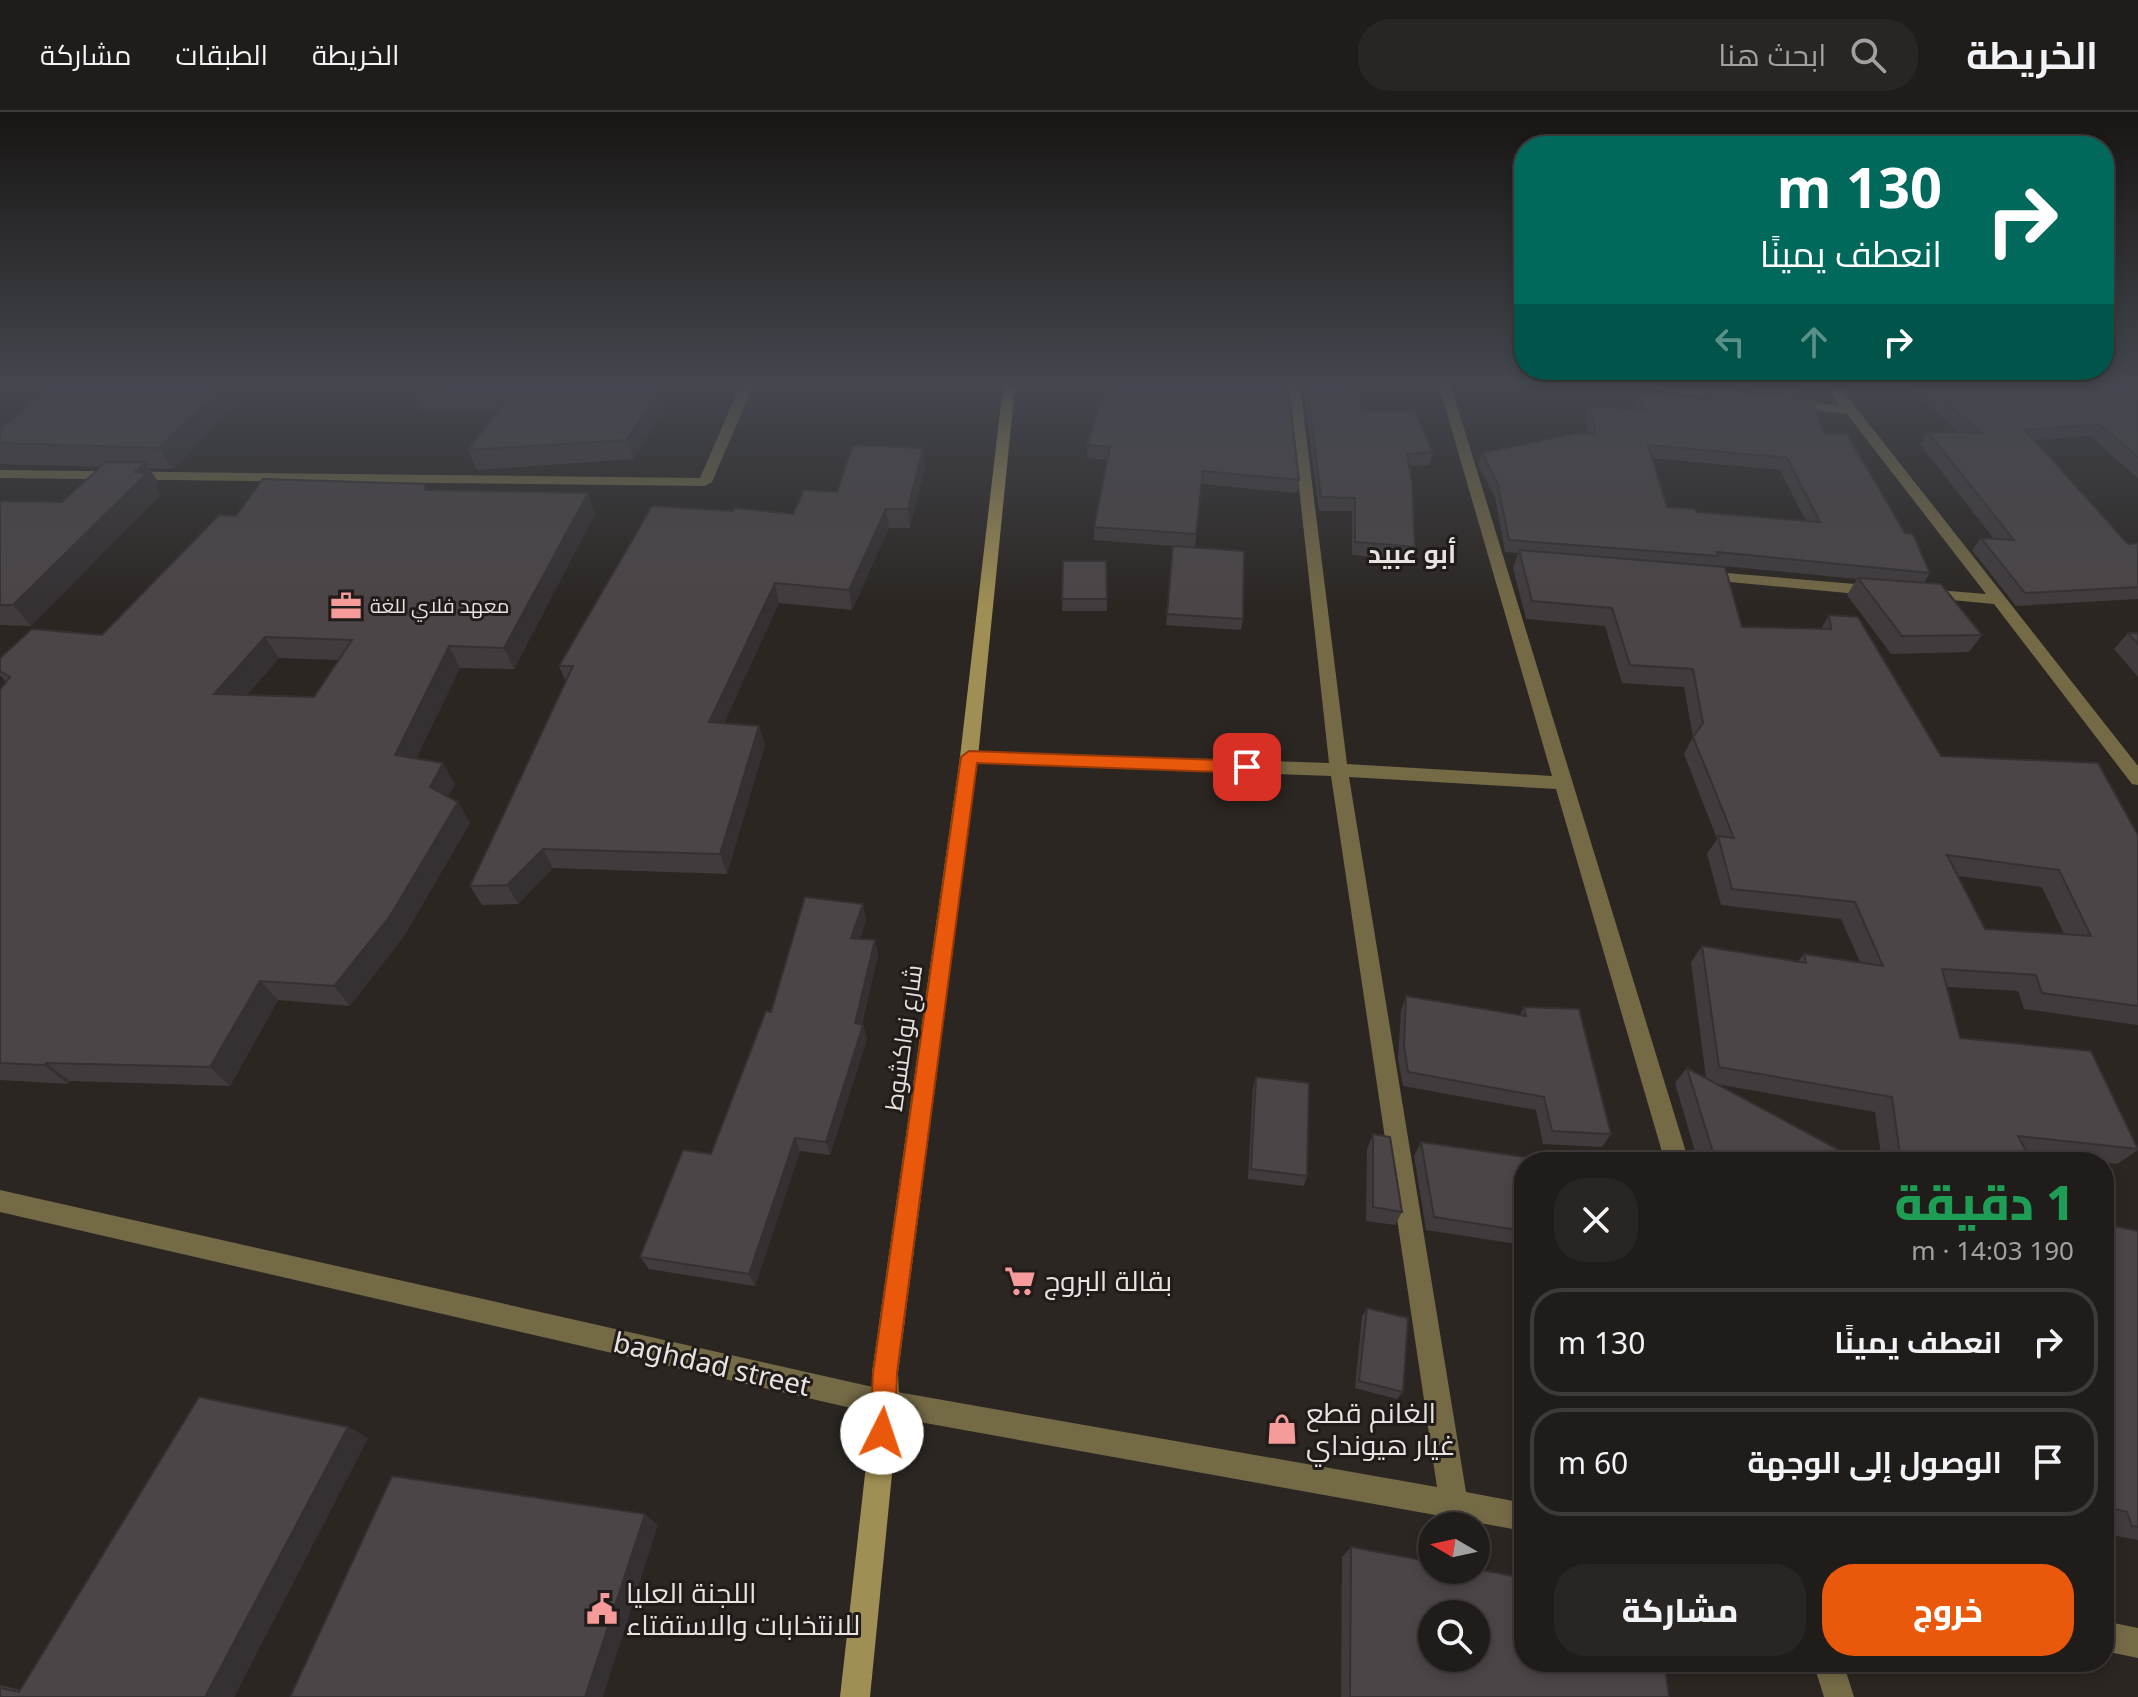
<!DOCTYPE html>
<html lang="ar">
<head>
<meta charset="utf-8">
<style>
	:root { --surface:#201c1a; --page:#282523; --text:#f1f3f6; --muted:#a2a1a2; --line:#3d3a39; --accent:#ea580c }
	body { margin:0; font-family:"Noto Sans",Cairo,sans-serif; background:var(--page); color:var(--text); direction:rtl; height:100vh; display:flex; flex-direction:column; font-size:30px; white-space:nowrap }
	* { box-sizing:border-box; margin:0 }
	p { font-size:26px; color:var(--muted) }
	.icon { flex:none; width:44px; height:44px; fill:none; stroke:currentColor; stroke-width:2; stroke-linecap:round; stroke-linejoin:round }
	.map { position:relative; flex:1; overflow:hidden; direction:ltr }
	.drawer { position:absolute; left:1514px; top:1040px; width:600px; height:520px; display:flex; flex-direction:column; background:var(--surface); border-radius:32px; box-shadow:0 4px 12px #0003,0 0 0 2px var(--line); direction:rtl }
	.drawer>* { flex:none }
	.banner { position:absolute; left:1514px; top:24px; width:600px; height:244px; border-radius:32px; box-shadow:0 4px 12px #0003,0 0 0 2px var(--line); direction:rtl; background:#00695c; color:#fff; overflow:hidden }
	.needle { width:52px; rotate:279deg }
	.buttons { position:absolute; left:1418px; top:1400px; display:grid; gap:16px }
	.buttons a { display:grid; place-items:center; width:72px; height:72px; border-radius:50%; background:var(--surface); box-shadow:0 4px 12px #0003,0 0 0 2px var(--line); font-size:40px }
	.pin { position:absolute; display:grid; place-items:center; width:68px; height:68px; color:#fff; margin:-34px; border-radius:16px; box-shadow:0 4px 12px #0006 }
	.me { position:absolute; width:88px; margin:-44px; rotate:4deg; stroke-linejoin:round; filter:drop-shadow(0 0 6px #0008) }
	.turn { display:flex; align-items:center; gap:28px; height:168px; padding:0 40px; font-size:36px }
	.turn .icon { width:104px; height:104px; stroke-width:2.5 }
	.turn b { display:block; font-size:56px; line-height:68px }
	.lanes { display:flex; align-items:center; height:76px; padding:0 40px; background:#0003; justify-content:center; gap:40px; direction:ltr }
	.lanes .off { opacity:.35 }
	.round { display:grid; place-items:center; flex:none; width:84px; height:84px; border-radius:32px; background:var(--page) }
	.summary { display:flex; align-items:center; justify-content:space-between; height:136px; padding:0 40px }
	h1 { font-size:48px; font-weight:800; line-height:60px; color:#1e9e55 }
	.action { display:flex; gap:16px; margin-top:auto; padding:16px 40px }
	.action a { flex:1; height:92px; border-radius:32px; background:var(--accent); color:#fff; font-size:32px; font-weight:800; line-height:92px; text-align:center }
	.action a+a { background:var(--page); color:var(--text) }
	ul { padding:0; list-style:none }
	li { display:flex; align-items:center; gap:24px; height:108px; margin:0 16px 12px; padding:0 24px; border:4px solid var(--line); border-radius:32px }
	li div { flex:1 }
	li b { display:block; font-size:30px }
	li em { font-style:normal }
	header { display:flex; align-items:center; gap:48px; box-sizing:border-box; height:112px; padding:0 40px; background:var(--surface); border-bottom:2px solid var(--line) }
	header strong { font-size:38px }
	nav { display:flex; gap:44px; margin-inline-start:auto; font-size:28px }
	.search { width:560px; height:72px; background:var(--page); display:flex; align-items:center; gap:20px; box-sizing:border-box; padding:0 28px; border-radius:32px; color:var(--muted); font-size:30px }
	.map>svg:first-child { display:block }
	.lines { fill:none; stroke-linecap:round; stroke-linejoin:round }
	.street { fill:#746a46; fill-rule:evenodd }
	.secondary { fill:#a08f54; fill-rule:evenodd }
	.wall { fill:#413b3d; fill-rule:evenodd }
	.shaded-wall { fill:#353032 }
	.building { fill:#4c4547; stroke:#353032; stroke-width:2; fill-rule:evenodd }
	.route { fill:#ea580c; stroke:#983908; stroke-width:2 }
	.labels { text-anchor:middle; stroke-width:6; stroke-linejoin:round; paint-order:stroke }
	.far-poi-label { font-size:20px; fill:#e7e3e1; stroke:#211c19; text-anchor:start }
	.street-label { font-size:24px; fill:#e7e3e1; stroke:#211c19 }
	.far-district-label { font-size:26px; font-weight:bold; fill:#e7e3e1; stroke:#211c19 }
	.near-poi-label { font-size:28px; fill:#e7e3e1; stroke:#211c19; text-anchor:start }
	.near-street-label { font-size:28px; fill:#e7e3e1; stroke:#211c19 }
</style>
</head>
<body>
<header>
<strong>الخريطة</strong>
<div class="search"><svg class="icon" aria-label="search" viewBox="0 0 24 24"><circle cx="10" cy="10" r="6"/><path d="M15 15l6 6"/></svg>ابحث هنا</div>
<nav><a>الخريطة</a><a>الطبقات</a><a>مشاركة</a></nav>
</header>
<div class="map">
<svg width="2138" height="1585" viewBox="0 0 2138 1585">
	<rect width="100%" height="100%" fill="#2b2622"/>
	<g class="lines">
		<path class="street" d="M740,274H753L712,370L705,374L0,366V358L700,366Z
			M1288,274H1300L1347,652L1552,664L1439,274H1451L1689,1050H1665L1556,677L1349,665L1466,1380L1524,1391V1419L886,1304L0,1100V1078L886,1278L1437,1375L1331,664L969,651L960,645L969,639L1329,651Z
			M1651,274C1673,274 1722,272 1739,284L1733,288L1657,278Z
			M1826,274H1839L2138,654V673L2132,672L1994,492L1920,485L1918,482L1926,477L1986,482L1847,302L1788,295L1781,291L1788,287L1840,294Z
			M1703,459L1879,474L1887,479L1879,484L1698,467L1695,464Z
			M2104,1509L2138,1516V1546L2104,1539Z
			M1813,1550H1843L1854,1585H1824Z"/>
		<path class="secondary" d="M1003,274H1015L978,645L898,1261L899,1291L870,1585H840L873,1291L872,1261L960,645Z"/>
	</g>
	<path class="wall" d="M52,274H255L173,357L149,356L159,371L156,374L161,382L31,514L0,513V389L62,390L100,355L0,352V317Z
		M418,274H679L633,347L477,358L468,338L496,301L422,299L414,280Z
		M1303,274H1357L1362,300L1433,340L1429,353L1409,354L1415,435L1412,449L1352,443V399H1319Z
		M1713,274H1807L1801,286Z
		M1908,274H2138V366L2090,324L2035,328L2128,432L2138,431V487L2016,494L1972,438L1981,426L1994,427L1920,332L1928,320L1959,321Z
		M1708,275L1824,321L1905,421L1930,461L1924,471L1982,523L1969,540L1891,542L1847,483L1857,467L1713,453L1742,515L1821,517L1829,503L1941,644L2138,723V913L2024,897L2018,879L1947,875L1960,926L2138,1035V1038L2117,1052L2028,1042L2032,1050H1882L1875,1000L1716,972L1851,1050H1698L1675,971L1687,956L1706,966L1691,850L1702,834L1797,850L1804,842L1860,850L1841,807L1721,793L1707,742L1717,727L1684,642L1693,625L1684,575L1622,571L1605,514L1526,507L1513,456L1518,441L1505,440L1495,385L1478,353L1482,341L1588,322L1585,306L1589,294L1636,298L1635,293L1640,281L1703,287ZM1652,346L1780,358L1806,409L1696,400L1667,395ZM1958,764L2042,775L2064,822L1985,817Z
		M1103,282L1299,368L1297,381L1202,372L1195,435L1243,507L1241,518L1166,513L1173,434L1094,428V415L1108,348L1087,346V333Z
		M925,355L910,416H889L852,498L779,491L724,611L765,633L727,762L553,756L518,792L482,793L470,774L566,570L559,554L793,402L837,380Z
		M425,372L428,378L588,381L595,402L514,557L460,556L416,646L455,672L448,685L458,690L470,711L404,824L350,894L278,888L230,974L70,969L68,972L0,968V578L6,570L0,563V546L102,523L236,404ZM279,546L338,548L314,585L247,583Z
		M1063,449L1107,487V499H1062Z
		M2128,521H2138V565L2114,537Z
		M863,792L866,808L860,826L875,828L878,843L862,912L863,913L867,927L830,1043L800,1039L755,1174L649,1157L640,1145L711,1042L771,900Z
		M1406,884L1520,903L1524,895L1611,1022L1602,1035L1543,1032L1536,998L1403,974L1398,947L1401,898Z
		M1256,965L1307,1064L1304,1074L1248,1067L1253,975Z
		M1373,1022L1402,1100L1395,1113L1366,1109L1367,1037Z
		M1421,1030L1524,1050V1133L1426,1118L1414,1044Z
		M2104,1112L2138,1119V1428L2106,1422L2104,1417Z
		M1367,1196L1403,1280L1397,1287L1355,1276L1362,1204Z
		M348,1315L368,1326L234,1585H0V1573L20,1578Z
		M1351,1435L1669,1585H1341L1342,1445Z"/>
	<path class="shaded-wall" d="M223,274H255L173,357L159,336Z
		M662,274H679L633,347L627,328Z
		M923,336L925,355L910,416L908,397Z
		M145,350L159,371L156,374L161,382L31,514L13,493Z
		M588,381L595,402L514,557L504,536Z
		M886,397L889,416L852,498L849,478Z
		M775,471L779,491L716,629L709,610Z
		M265,525L279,546L230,603L214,582Z
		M449,534L460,556L408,664L395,643Z
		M759,614L765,633L727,762L720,742Z
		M443,651L455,672L442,696L430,675Z
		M458,690L470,711L404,824L350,894L334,874Z
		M543,737L553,756L518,792L507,773Z
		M863,792L866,808L855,841L851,826Z
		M875,828L878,843L858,926L855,911Z
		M260,869L278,888L230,974L210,955Z
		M863,913L867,927L830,1043L826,1030Z
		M46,951L70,969L68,972L44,953Z
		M795,1026L800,1039L755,1174L749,1162Z
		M348,1315L368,1326L234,1585H205Z
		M645,1402L658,1413L603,1585H585Z"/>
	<path class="building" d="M52,274H223L159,336L0,331V317Z
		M418,274H662L627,328L468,338L510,282L414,280Z
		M1117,274H1288L1299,368L1203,359L1196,422L1094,415L1110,335L1087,333L1103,282L1114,283Z
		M1307,274H1357L1362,300L1415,299L1433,340L1407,342L1412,370L1415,435L1355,430V386L1321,385Z
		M1928,274H2124L2138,285V345L2099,312L2025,318L2128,432L2138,431V475L2025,481L1981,426L2014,428L1928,320L1981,321Z
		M1708,275L1812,288L1824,321L1847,322L1905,421L1913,422L1930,461L1717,440L1718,444L1509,428L1498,373L1482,341L1578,321L1596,322L1589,294L1643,298L1640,281L1712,288ZM1648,333L1787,346L1820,410L1696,400L1695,397L1667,395Z
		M853,333L923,336L908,397H886L849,478L775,471L709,610L759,614L720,742L543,737L507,773L470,774L573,554H559L652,394L733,399L735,396L793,402L804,378L837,380Z
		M106,350H145L135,360L147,361L13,493H0V389L62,390Z
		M263,367L425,372V378L588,381L504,536L449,534L395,643L443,651L430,675L458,690L390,804L334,874L260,869L210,955L46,951L44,953L0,951V578L10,565L0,559V546L32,517L102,523L219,403L236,404ZM265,525L352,528L314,585L214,582Z
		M1173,434L1244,439L1243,507L1167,502Z
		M1519,438L1725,455L1742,515L1831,517L1829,503L1858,505L1941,644L2098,651L2138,723V894L2042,881L2036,863L1942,857L1960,926L2091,939L2138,1037L2018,1024L2032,1050H1901L1892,985L1719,955L1702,834L1806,851L1804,842L1883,854L1855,790L1732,777L1718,724L1734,726L1693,625L1703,611L1693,557L1630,553L1612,496L1532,489ZM1947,743L2059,758L2091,824L1985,817Z
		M1063,449H1106L1107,487H1062Z
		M1858,466L1941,472L1982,523L1902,524Z
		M2128,521H2138V532Z
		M805,785L863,792L851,826L875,828L855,911L863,913L826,1030L795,1026L749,1162L640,1145L683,1038L711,1042L766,899L771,900Z
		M1406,884L1526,904L1524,895L1579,897L1611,1022L1552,1019L1544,985L1408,960L1404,934Z
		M1687,956L1850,1044L1851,1050H1716Z
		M1256,965L1309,971L1307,1064L1251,1057Z
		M1373,1022L1390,1025L1402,1100L1373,1095Z
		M1421,1030L1558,1050H1524V1119L1434,1105Z
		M2104,1112L2138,1119V1415L2132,1414L2127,1400L2104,1394Z
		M1367,1196L1408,1206L1403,1280L1359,1269Z
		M199,1285L348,1315L205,1585H0V1576L19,1580Z
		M392,1364L645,1402L585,1585H290Z
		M1351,1435L1432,1450V1458L1476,1457L1524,1466V1550H1664L1669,1585H1350ZM1432,1502H1476V1546H1432Z"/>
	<linearGradient id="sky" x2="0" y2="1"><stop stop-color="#181513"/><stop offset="0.55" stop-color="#44474f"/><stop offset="1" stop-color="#44474f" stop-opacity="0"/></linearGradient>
	<rect width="2138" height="496" fill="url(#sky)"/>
	<path class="route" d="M969,639L1247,649L1255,655L1247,661L977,651L897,1261L895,1321L891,1330L882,1333L874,1330L870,1321L873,1261L961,645Z"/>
	<defs>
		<symbol id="office-bare" viewBox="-9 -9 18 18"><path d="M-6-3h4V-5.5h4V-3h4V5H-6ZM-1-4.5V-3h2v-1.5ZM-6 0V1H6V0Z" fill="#f59b99" stroke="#211c19" stroke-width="2.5" paint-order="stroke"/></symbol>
		<symbol id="supermarket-bare" viewBox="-9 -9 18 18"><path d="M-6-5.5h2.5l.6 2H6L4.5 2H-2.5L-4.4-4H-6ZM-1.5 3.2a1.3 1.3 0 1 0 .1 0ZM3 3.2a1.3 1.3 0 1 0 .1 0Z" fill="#f59b99" stroke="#211c19" stroke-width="2.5" paint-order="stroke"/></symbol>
		<symbol id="shop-bare" viewBox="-9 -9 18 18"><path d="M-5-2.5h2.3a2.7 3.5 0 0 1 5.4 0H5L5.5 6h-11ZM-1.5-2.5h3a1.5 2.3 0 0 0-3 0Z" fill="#f59b99" stroke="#211c19" stroke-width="2.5" paint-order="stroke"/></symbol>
		<symbol id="civic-bare" viewBox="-9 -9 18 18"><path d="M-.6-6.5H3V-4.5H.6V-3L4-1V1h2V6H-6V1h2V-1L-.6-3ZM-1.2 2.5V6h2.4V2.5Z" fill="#f59b99" stroke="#211c19" stroke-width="2.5" paint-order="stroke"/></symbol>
	</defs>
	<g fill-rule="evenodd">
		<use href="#office-bare" x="324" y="472" width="44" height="44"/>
		<use href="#supermarket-bare" x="998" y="1147" width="44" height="44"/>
		<use href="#shop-bare" x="1260" y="1295" width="44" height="44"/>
		<use href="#civic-bare" x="580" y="1475" width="44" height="44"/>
	</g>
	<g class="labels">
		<g class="far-poi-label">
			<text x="370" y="501">معهد فلاي للغة</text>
		</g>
		<g class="street-label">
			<text transform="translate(904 926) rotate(-82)" y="8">شارع نواكشوط</text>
		</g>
		<g class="far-district-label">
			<text x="1412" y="451">أبو عبيد</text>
		</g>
		<g class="near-poi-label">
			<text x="1044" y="1179">بقالة البروج</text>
			<text x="1306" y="1311">الغانم قطع<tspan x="1306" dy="32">غيار هيونداي</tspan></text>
			<text x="626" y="1491">اللجنة العليا<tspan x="626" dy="32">للانتخابات والاستفتاء</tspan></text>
		</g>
		<g class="near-street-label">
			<text transform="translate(712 1252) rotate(13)" y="10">baghdad street</text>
		</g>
	</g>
</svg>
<div class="buttons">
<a><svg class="needle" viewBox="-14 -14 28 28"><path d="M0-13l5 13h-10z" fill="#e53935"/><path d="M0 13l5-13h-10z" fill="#a2a1a2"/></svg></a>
<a><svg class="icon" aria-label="search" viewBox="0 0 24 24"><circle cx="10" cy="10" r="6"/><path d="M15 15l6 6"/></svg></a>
</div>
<div class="pin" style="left:1247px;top:655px;background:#d93025"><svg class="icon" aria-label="arrive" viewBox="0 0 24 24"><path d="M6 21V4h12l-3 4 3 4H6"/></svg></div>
<svg class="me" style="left:882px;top:1321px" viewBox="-20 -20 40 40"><circle r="19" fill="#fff"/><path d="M0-13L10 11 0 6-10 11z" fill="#ea580c"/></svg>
<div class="banner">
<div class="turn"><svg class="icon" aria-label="right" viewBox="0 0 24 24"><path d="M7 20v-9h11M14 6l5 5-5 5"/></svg><div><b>130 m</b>انعطف يمينًا</div></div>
<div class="lanes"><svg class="icon off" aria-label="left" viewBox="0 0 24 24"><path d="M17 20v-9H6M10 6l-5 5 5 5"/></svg><svg class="icon off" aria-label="ahead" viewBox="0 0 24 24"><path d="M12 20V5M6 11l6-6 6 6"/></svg><svg class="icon" aria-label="right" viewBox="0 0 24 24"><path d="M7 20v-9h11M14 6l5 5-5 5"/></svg></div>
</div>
<section class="drawer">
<div class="summary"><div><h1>1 دقيقة</h1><p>190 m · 14:03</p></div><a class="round"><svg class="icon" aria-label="close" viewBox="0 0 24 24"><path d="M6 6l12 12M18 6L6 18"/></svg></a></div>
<ul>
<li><svg class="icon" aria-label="right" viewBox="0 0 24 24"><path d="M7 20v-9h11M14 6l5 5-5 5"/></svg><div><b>انعطف يمينًا</b></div><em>130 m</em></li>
<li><svg class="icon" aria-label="arrive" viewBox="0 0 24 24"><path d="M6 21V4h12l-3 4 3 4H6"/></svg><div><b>الوصول إلى الوجهة</b></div><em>60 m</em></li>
</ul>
<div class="action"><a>خروج</a><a>مشاركة</a></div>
</section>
</div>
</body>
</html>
